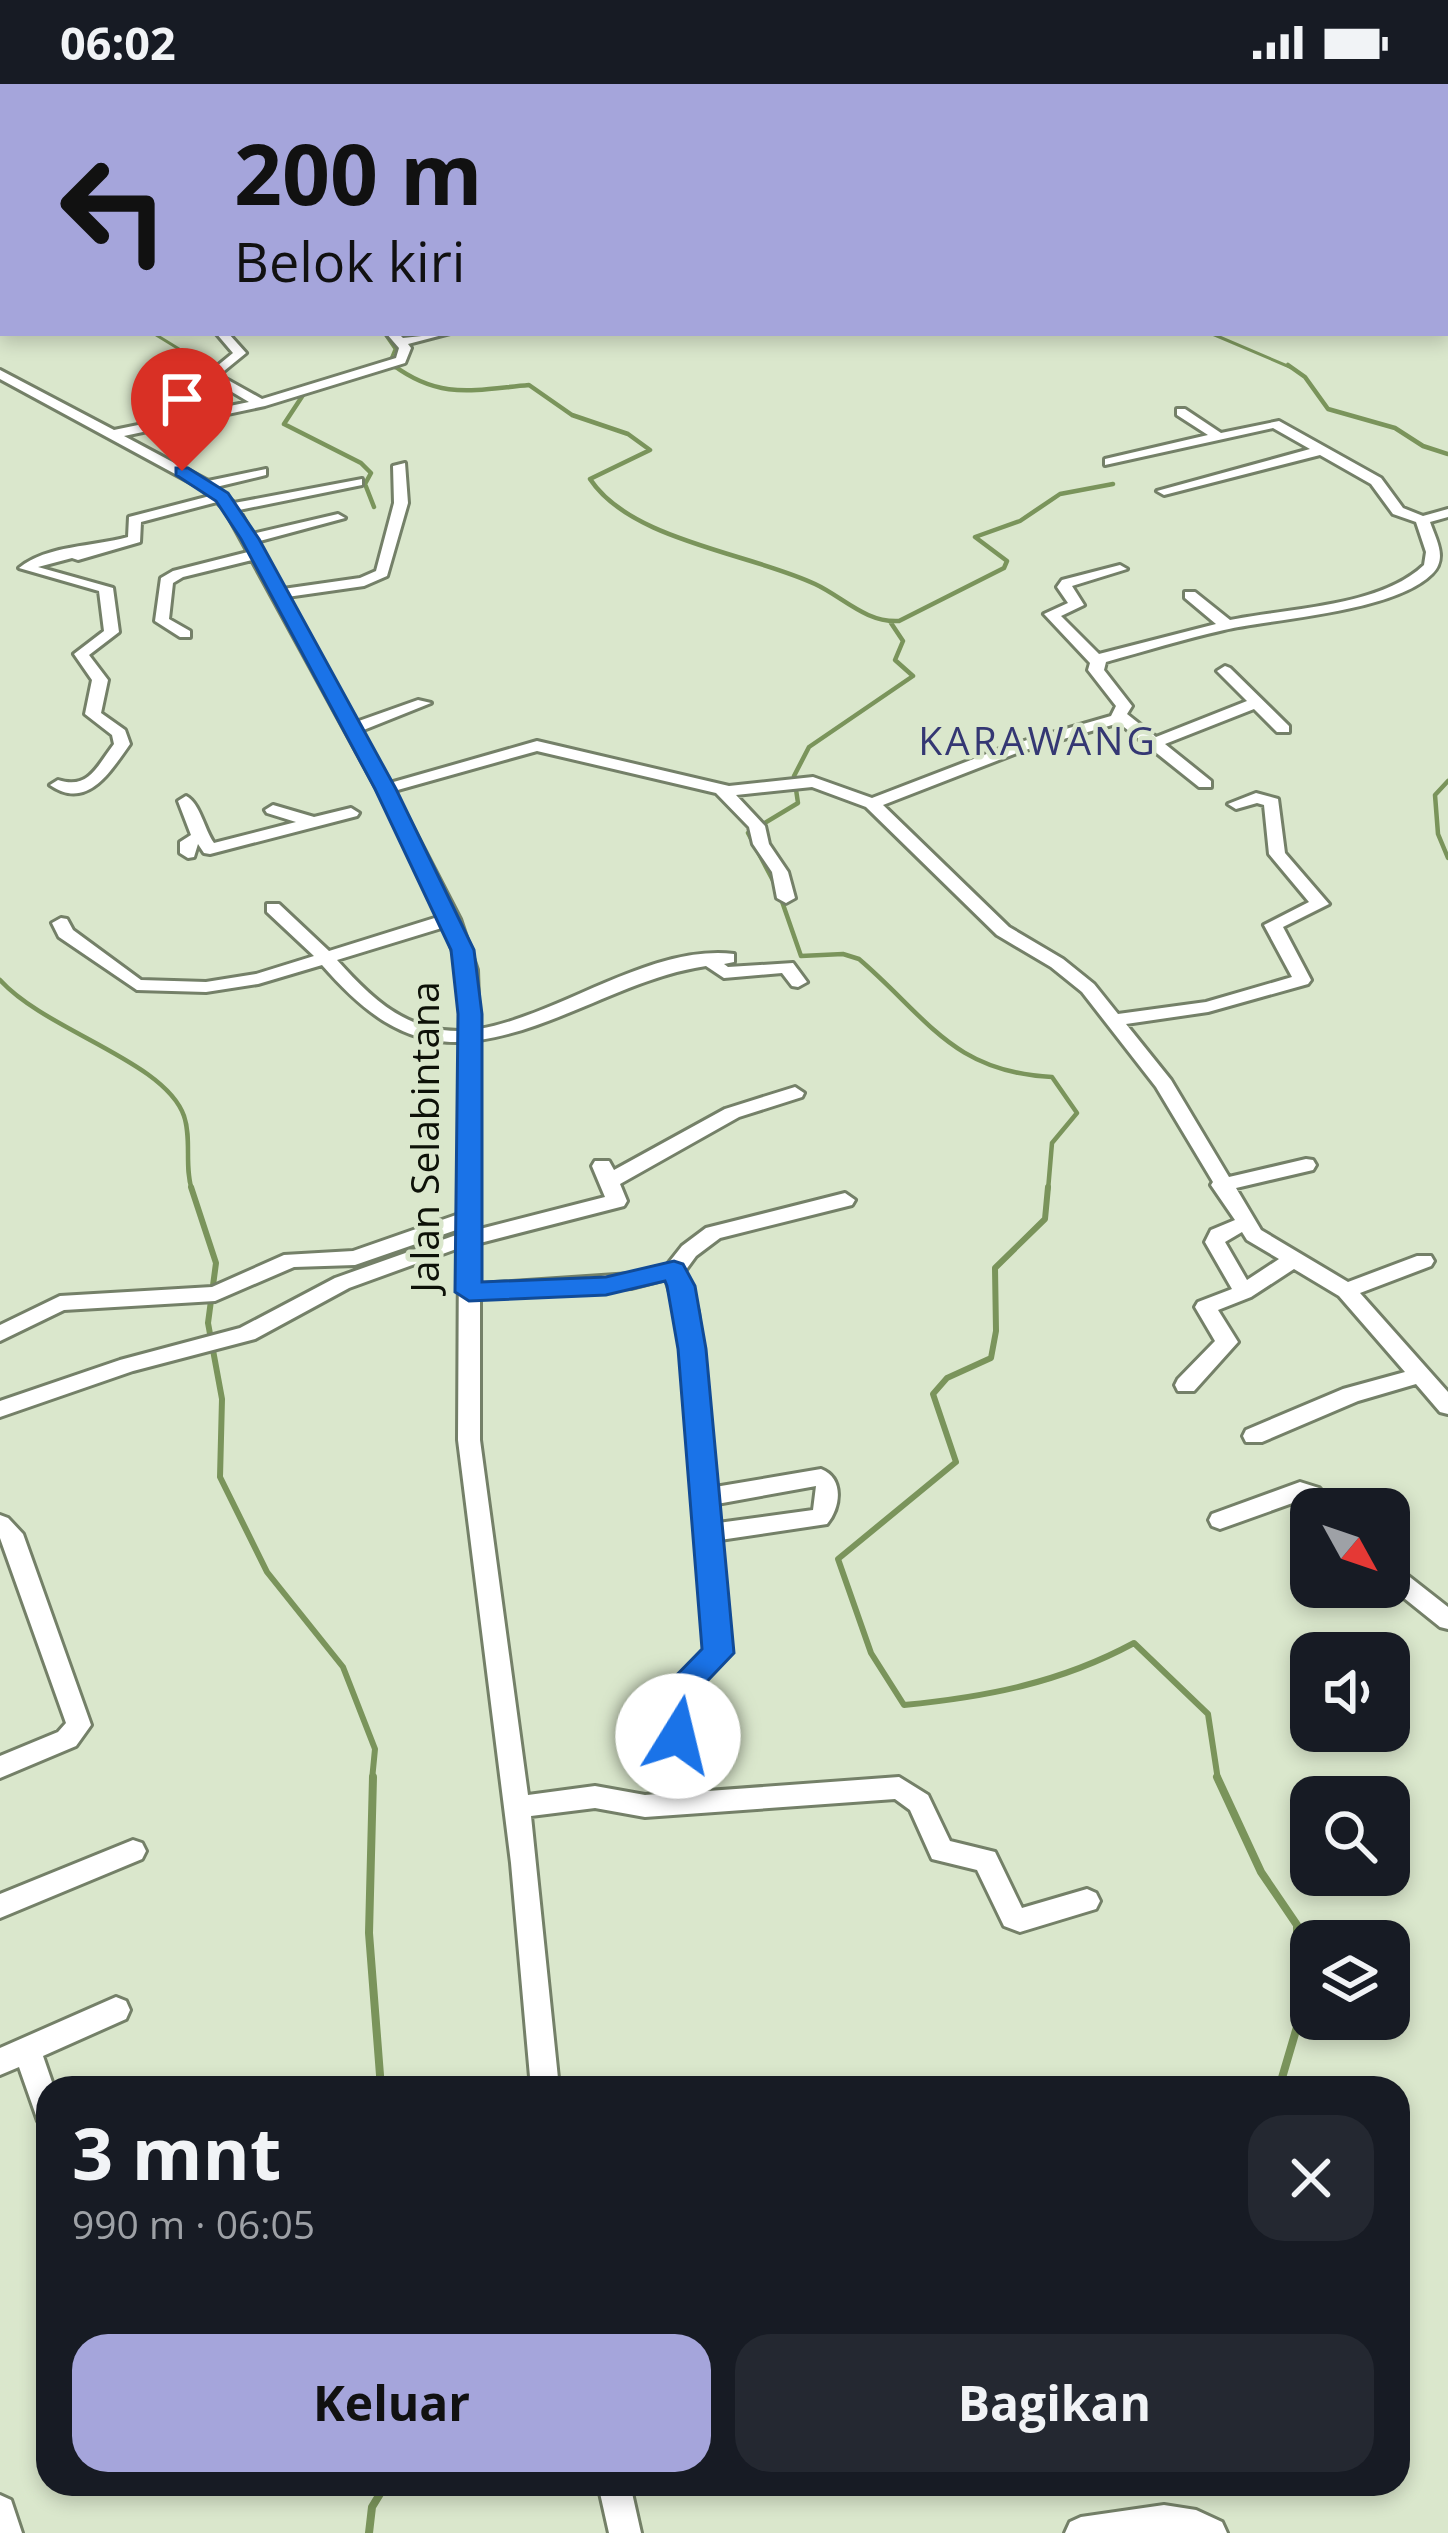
<!DOCTYPE html>
<html lang="id">
<head>
<meta charset="utf-8">
<style>
	:root { --surface:#171b24; --page:#242831; --text:#f1f3f6; --muted:#9ea1a6; --accent:#a5a5db }
	body { margin:0; font-family:"Open Sans",sans-serif; background:var(--page); color:var(--text); height:100vh; display:flex; flex-direction:column; font-size:45px; white-space:nowrap }
	* { box-sizing:border-box; margin:0 }
	p { font-size:39px; color:var(--muted) }
	.icon { flex:none; width:66px; height:66px; fill:none; stroke:currentColor; stroke-width:2; stroke-linecap:round; stroke-linejoin:round }
	.map { position:relative; flex:1; overflow:hidden }
	.panel { position:absolute; left:36px; top:1992px; width:1374px; height:420px; display:flex; flex-direction:column; background:var(--surface); border-radius:36px; box-shadow:0 6px 18px #0003 }
	.panel>* { flex:none }
	.banner { position:absolute; left:0px; top:0px; width:1449px; height:252px; box-shadow:0 6px 18px #0003; background:#a5a5db; color:#111; overflow:hidden }
	.needle { width:78px; rotate:130deg }
	.controls { position:absolute; left:1290px; top:1404px; display:grid; gap:24px }
	.controls a { display:grid; place-items:center; width:120px; height:120px; border-radius:24px; background:var(--surface); box-shadow:0 6px 18px #0003; font-size:60px }
	.pin { position:absolute; display:grid; place-items:center; width:102px; height:102px; color:#fff; margin:-123px -51px; border-radius:50% 50% 50% 0; rotate:-45deg; box-shadow:0 0 12px #0007 }
	.pin .icon { rotate:45deg }
	.me { position:absolute; width:132px; margin:-66px; rotate:9deg; stroke-linejoin:round; filter:drop-shadow(0 0 9px #0008) }
	.turn { display:flex; align-items:center; gap:42px; height:252px; padding:0 36px; font-size:54px }
	.turn .icon { width:156px; height:156px; stroke-width:2.5 }
	.turn b { display:block; font-size:84px; line-height:102px }
	.round { display:grid; place-items:center; flex:none; width:126px; height:126px; border-radius:36px; background:var(--page) }
	.overview { display:flex; align-items:center; justify-content:space-between; height:204px; padding:0 36px }
	h1 { font-size:72px; font-weight:700; line-height:90px }
	.cta { display:flex; gap:24px; margin-top:auto; padding:24px 36px }
	.cta a { flex:1; height:138px; border-radius:36px; background:var(--accent); color:#111; font-size:48px; font-weight:700; line-height:138px; text-align:center }
	.cta a+a { background:var(--page); color:var(--text) }
	.status { display:flex; justify-content:space-between; align-items:center; height:84px; padding:0 60px; background:var(--surface); direction:ltr }
	.status svg { height:33px; fill:currentColor }
	.map>svg:first-child { display:block }
	.lines { fill:none; stroke-linecap:round; stroke-linejoin:round }
	.stream-far3 { stroke:#7a945b; stroke-width:3 }
	.stream-far2 { stroke:#7a945b; stroke-width:4.5 }
	.stream-far1 { stroke:#7a945b; stroke-width:6 }
	.stream { stroke:#7a945b; stroke-width:8 }
	.minor-casing { stroke:#748068; stroke-width:6 }
	.minor { fill:#fff; fill-rule:evenodd }
	.route { fill:#1a73e8; stroke:#114b97; stroke-width:3 }
	.labels { text-anchor:middle; stroke-width:9; stroke-linejoin:round; paint-order:stroke }
	.far-quarter-label { font-size:39px; letter-spacing:3px; fill:#343773; stroke:#dae7cc }
	.street-label { font-size:39px; fill:#0d1108; stroke:#dae7cc }
</style>
</head>
<body>
<div class="status"><b>06:02</b><svg viewBox="0 0 49 12"><path d="M0 12V9h3v3zM5 12V6h3v6zM10 12V3h3v9zM15 12V0h3v12zM26 1h20v11H26zM47 4h2v5h-2z"/></svg></div>
<div class="map">
<svg width="1448" height="2449" viewBox="0 0 1448 2449">
	<rect width="100%" height="100%" fill="#dae7cc"/>
	<g class="lines">
		<path class="stream-far3" d="M1342,0L1351,3
			M1097,3L1101,0
			M153,249L179,265L191,284
			M384,249L395,265L390,277L395,284
			M1210,249L1292,284"/>
		<path class="stream-far2" d="M189,281L195,291
			M393,281C440,316 473,306 529,301L572,331L628,350L650,366L590,395C631,457 750,469 815,500C843,513 866,539 899,537L1004,484L1007,477L975,453L1020,437L1060,410L1113,400
			M1288,281L1305,293L1328,325L1395,344L1423,362L1448,370
			M305,308L284,340L361,379L371,389L365,400L374,423
			M891,539L903,557L895,576L913,592L809,663L794,692L798,719L748,749L778,806L801,872L843,870L859,875C928,934 952,988 1052,993L1077,1029L1052,1059L1048,1106
			M1448,697L1435,711L1438,750L1448,774
			M0,896C46,947 165,977 184,1032C192,1055 184,1083 192,1106"/>
		<path class="stream-far1" d="M191,1103L216,1179L208,1239L222,1315L220,1393L267,1488L343,1583L375,1665L372,1696
			M1048,1103L1045,1135L995,1184L996,1247L991,1274L947,1294L933,1310L956,1378L838,1475L871,1569L904,1621C986,1613 1060,1599 1134,1559L1208,1630L1218,1696"/>
		<path class="stream" d="M373,1693L369,1849L381,2004
			M1217,1693L1261,1788L1297,1841V1943L1279,2004
			M369,2449L372,2423L386,2400"/>
		<defs>
			<path id="minor" d="M247,0H257L259,3H249Z
				M0,146H3V153H0Z
				M216,249H228L246,269L219,291L262,315L396,274L399,264L386,249H398L403,254L450,249L408,260L411,264L405,279L265,322L124,352L208,397L266,385V391L216,403L234,419L362,395V401L239,426L252,450L338,430L345,434L256,458L283,505L360,494L376,487L394,419L393,382L405,379L408,419L387,492L364,502L287,513L356,638L418,616L431,619L361,647L390,699L537,657L729,702L813,693L872,714L1010,661L1111,632L1116,622L1088,586L1090,579L1044,530L1068,519L1057,503L1062,496L1120,481L1127,485L1072,502L1084,521L1061,532L1099,570L1216,540L1185,514V508H1195L1230,536C1289,524 1380,523 1424,481L1426,468L1416,438L1393,430L1371,400L1320,371L1164,411L1157,407L1310,365L1273,344L1105,381V375L1208,351L1177,331V325H1185L1221,349L1279,337L1381,394L1403,424L1423,432L1448,425V433L1430,438C1436,456 1448,474 1432,490C1394,528 1277,534 1224,546C1184,555 1145,567 1106,578L1104,586L1132,622L1127,630L1156,653L1247,617L1217,587L1225,582L1230,584L1289,642V648H1277L1254,625L1165,660L1211,697V703H1199L1119,639L1022,667L883,721L1009,843L1063,875L1094,900L1118,930L1206,918L1292,893L1264,841L1309,818L1269,770L1264,721L1257,719L1236,725L1228,720L1256,709L1278,715L1285,769L1329,820L1283,843L1311,896L1308,900L1208,928L1126,940L1171,996L1229,1093L1306,1075L1313,1076L1316,1081L1313,1086L1236,1104L1261,1146L1348,1198L1417,1172H1431L1434,1177L1431,1182L1360,1209L1448,1308V1330L1440,1328L1416,1300L1358,1317L1262,1358H1246L1243,1352L1246,1346L1343,1305L1405,1288L1339,1212L1294,1185L1251,1213L1218,1226L1238,1258L1194,1307H1178L1175,1301L1178,1295L1215,1257L1195,1223L1198,1218L1232,1205L1205,1158L1211,1146L1235,1136L1211,1101L1213,1098L1156,1003L1082,908L1051,883L997,851L866,723L812,703L736,711L765,742L769,760L788,788L795,814L786,819L777,814L772,788L753,760L749,743L716,709L537,667L394,707L460,835L477,886L479,945C560,931 651,860 734,870V878L724,880L728,883L793,879L807,898L798,903L792,902L782,889L724,894L706,882C626,894 559,944 479,956L480,1145L605,1113L592,1082L595,1077H609L614,1086L725,1025L795,1003L804,1009L802,1013L739,1033L620,1100L627,1117L624,1122L480,1159V1200L631,1190L667,1181L682,1162L706,1144L845,1109L855,1116L852,1121L720,1154L696,1172L685,1187L698,1228L715,1403L821,1385C844,1394 841,1423 827,1440L720,1456L730,1569L689,1611L694,1708L899,1693L928,1711L950,1757L995,1768L1022,1824L1087,1805L1096,1809L1100,1817L1096,1825L1020,1848L1004,1842L977,1786L932,1775L910,1726L895,1715L645,1733L595,1724L531,1732L559,2004H531L511,1779L458,1356L459,1164L349,1204L255,1255L133,1287L0,1333V1317L120,1276L240,1244L335,1194L459,1150V1145L355,1181L294,1183L215,1217L64,1226L0,1257V1241L60,1212L212,1203L284,1171L353,1167L459,1130L461,958C400,960 360,924 322,881L258,900L206,908L137,906L59,853L52,839L61,834L67,835L73,846L141,896L206,898L256,890L314,872L267,828V820H279L329,867L441,832L377,705L252,476L183,493L173,499L169,535L190,547V553H180L155,537L161,494L173,487L248,468L225,426L217,418L141,438L140,458L78,476L72,474L38,483L113,504L119,548L89,571L108,596L101,629L125,646L130,660C110,688 87,727 50,701L58,696C89,706 97,682 114,660L112,651L85,630L92,596L74,570L104,547L99,507L19,484C47,461 93,463 128,453L129,433L210,412L201,404L0,295V286L114,346L249,318L205,292L233,269ZM445,843L459,886L461,947C406,948 371,914 337,876ZM1242,1148L1247,1156L1279,1175L1247,1196L1225,1158ZM666,1195L676,1228L681,1265L706,1566L665,1607L669,1709L645,1711L595,1702L528,1711L480,1356V1214L631,1204ZM816,1402L813,1426L718,1439L717,1420Z
				M186,712C200,719 204,745 214,759L296,738L267,729L265,726L273,721L314,733L351,724L359,729L357,732L210,770L204,769L198,760L194,773L188,774L180,769V758L191,751L178,717Z
				M1300,1398L1319,1404L1337,1425H1312L1301,1416L1220,1445L1212,1442L1209,1436L1212,1430Z
				M0,1431L8,1434L23,1450L91,1641L76,1662L0,1694V1672L58,1648L66,1639L0,1454Z
				M1389,1480L1397,1483L1448,1523V1545L1440,1543L1389,1502Z
				M133,1756L142,1759L146,1767L142,1775L0,1834V1810Z
				M116,1913L126,1917L130,1926L126,1935L43,1972L54,2004H48V2040L38,2037L19,1983L0,1991V1964Z
				M598,2400H630L641,2449H609Z
				M0,2411L11,2416L22,2449H0Z
				M1164,2421L1196,2426L1222,2438L1227,2449H1065L1070,2438L1081,2433Z"/>
		</defs>
		<use href="#minor" class="minor-casing"/>
		<use href="#minor" class="minor"/>
	</g>
	<path class="route" d="M176,384H188L228,409L259,455L396,705L474,866L482,930V1198L606,1193L674,1177L683,1180L695,1202L706,1265L734,1569L693,1612L694,1652L689,1662L678,1666L666,1662L661,1652V1607L702,1565L678,1265L667,1202L665,1197L606,1211L469,1217L455,1208L458,930L451,866L375,705L241,455L216,417L176,391Z"/>
	<g class="labels">
		<g class="far-quarter-label">
			<text x="1038" y="671">KARAWANG</text>
		</g>
		<g class="street-label">
			<text transform="translate(425 1053) rotate(-90)" y="14">Jalan Selabintana</text>
		</g>
	</g>
</svg>
<div class="controls">
<a><svg class="needle" viewBox="-14 -14 28 28"><path d="M0-13l5 13h-10z" fill="#e53935"/><path d="M0 13l5-13h-10z" fill="#9ea1a6"/></svg></a>
<a><svg class="icon" aria-label="sound" viewBox="0 0 24 24"><path d="M4 9h4l5-4v14l-5-4H4zM17 9q2 3 0 6"/></svg></a>
<a><svg class="icon" aria-label="search" viewBox="0 0 24 24"><circle cx="10" cy="10" r="6"/><path d="M15 15l6 6"/></svg></a>
<a><svg class="icon" aria-label="layers" viewBox="0 0 24 24"><path d="M12 4l9 5-9 5-9-5zM3 14l9 5 9-5"/></svg></a>
</div>
<div class="pin" style="left:182px;top:387px;background:#d93025"><svg class="icon" aria-label="arrive" viewBox="0 0 24 24"><path d="M6 21V4h12l-3 4 3 4H6"/></svg></div>
<svg class="me" style="left:678px;top:1652px" viewBox="-20 -20 40 40"><circle r="19" fill="#fff"/><path d="M0-13L10 11 0 6-10 11z" fill="#1a73e8"/></svg>
<div class="banner">
<div class="turn"><svg class="icon" aria-label="left" viewBox="0 0 24 24"><path d="M17 20v-9H6M10 6l-5 5 5 5"/></svg><div><b>200 m</b>Belok kiri</div></div>
</div>
<section class="panel">
<div class="overview"><div><h1>3 mnt</h1><p>990 m · 06:05</p></div><a class="round"><svg class="icon" aria-label="close" viewBox="0 0 24 24"><path d="M6 6l12 12M18 6L6 18"/></svg></a></div>
<div class="cta"><a>Keluar</a><a>Bagikan</a></div>
</section>
</div>
</body>
</html>
